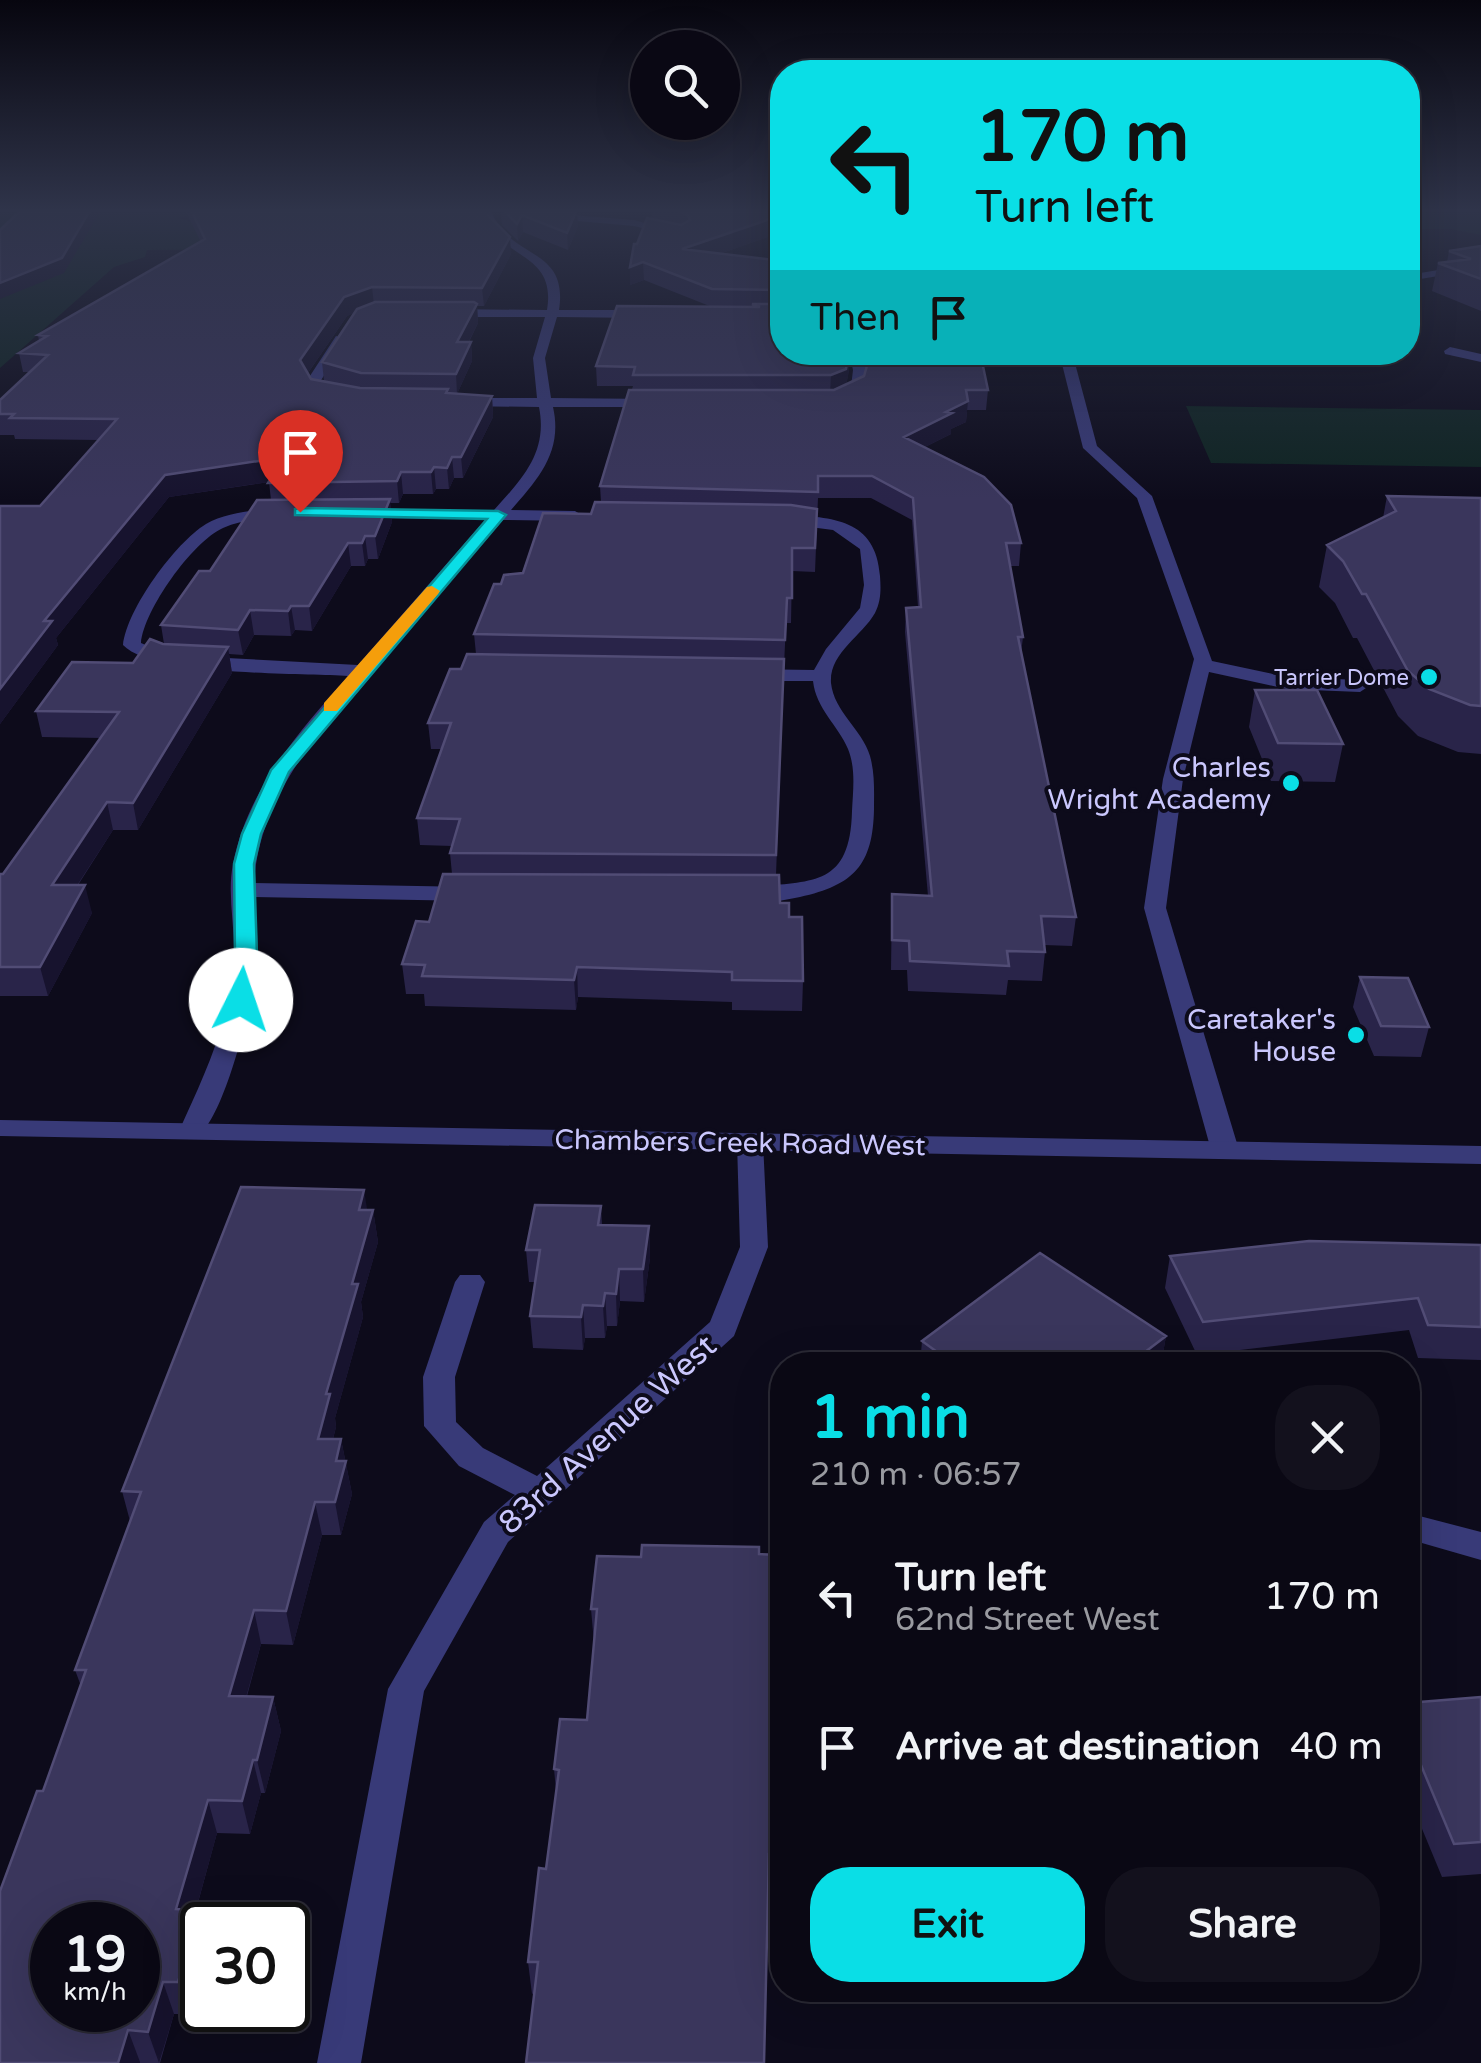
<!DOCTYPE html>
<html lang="en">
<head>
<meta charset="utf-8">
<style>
	:root { --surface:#0a0814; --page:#13111d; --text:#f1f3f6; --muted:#999aa0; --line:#2a2934; --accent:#0adee6 }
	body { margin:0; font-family:"Varela Round",sans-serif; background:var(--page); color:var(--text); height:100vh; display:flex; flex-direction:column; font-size:38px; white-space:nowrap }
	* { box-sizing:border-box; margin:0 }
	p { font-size:32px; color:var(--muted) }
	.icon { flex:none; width:55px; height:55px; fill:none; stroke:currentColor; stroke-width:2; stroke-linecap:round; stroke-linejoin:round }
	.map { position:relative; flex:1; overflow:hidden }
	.sheet { position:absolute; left:770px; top:1352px; width:650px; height:650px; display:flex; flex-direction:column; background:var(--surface); border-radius:40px; box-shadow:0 10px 40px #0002,0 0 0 2px var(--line) }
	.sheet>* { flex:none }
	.guide { position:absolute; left:770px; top:60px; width:650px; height:305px; border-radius:40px; box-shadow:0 10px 40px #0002,0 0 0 2px var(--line); background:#0adee6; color:#111; overflow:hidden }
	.controls { position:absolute; left:630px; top:30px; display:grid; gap:20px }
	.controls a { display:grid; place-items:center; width:110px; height:110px; border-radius:50%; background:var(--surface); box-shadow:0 10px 40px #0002,0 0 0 2px var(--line); font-size:50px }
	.speed { position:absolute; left:30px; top:1902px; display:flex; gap:20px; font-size:50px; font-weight:700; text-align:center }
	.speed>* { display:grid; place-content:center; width:130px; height:130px; border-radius:50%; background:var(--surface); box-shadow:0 10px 40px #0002,0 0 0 2px var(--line); line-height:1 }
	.speed small { font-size:25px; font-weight:400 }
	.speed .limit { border:5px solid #111; border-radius:15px; background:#fff; color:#111 }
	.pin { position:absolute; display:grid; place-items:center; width:85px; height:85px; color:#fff; margin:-102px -42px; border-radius:50% 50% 50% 0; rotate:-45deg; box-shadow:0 0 10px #0007 }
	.pin .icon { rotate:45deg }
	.me { position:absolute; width:110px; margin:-55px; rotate:4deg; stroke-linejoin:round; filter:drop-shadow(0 0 8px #0008) }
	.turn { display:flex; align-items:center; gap:35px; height:210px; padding:0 40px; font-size:45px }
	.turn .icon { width:130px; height:130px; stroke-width:2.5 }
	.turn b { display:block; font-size:70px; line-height:85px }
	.then { display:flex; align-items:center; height:95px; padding:0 40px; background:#0003; gap:20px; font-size:38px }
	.round { display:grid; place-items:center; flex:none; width:105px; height:105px; border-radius:40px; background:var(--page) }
	.head { display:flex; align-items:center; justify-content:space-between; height:170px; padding:0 40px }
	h1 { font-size:60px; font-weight:700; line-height:75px; color:var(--accent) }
	.button { display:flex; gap:20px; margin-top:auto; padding:20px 40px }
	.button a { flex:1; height:115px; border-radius:40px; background:var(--accent); color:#111; font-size:40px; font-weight:700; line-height:115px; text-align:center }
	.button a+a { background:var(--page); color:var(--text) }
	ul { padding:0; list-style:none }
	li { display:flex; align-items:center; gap:30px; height:150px; padding:0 40px }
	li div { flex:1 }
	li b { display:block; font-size:38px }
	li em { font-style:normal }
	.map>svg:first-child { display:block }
	.green { fill:#0f2422 }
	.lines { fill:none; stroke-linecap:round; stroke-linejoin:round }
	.service { fill:#383a78; fill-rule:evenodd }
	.minor { fill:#383a78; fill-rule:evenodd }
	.tertiary { fill:#383a78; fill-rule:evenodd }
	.wall { fill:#292449; fill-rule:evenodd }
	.shaded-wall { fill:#17132e }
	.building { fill:#3a365c; stroke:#514c75; stroke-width:2.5; fill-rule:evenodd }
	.route { fill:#0adee6; stroke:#069096; stroke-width:2.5 }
	.slow { fill:#f59e0b }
	.poi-dot { fill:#0adee6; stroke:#0d0b1b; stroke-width:4 }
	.labels { text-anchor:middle; stroke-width:8; stroke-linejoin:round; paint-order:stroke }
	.far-poi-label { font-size:22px; fill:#cac7fd; stroke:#0d0b1b; text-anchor:end }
	.poi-label { font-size:28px; fill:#cac7fd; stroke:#0d0b1b; text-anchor:end }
	.street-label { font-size:28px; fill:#cac7fd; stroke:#0d0b1b }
	.near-street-label { font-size:32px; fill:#cac7fd; stroke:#0d0b1b }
</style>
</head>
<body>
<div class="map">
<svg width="1481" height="2063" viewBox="0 0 1481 2063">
	<rect width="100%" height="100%" fill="#0d0b1b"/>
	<path class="green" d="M0,212H197L179,218L278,249L147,250L145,257L114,267L0,368Z
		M1408,212H1481V235L1451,229H1408Z
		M1186,406L1481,410V467L1211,463Z"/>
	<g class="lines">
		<path class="service" d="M1481,263V269L1408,281V275Z
			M1450,347L1481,354V362L1445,354L1444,351Z
			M1059,352H1072L1097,446L1152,496L1212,661L1287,677L1360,680L1369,686L1360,692L1287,689L1209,672L1183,779L1166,908L1239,1150L1235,1156H1215L1211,1150L1144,908L1163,779L1194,659L1137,498L1083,448Z"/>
		<path class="minor" d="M482,212H492C509,260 569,246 559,310H644L650,314L644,318L557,317L545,358L551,398L655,399L662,403L655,407H553C563,451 539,478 511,510L575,511L583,516L575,521L503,520C464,565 425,610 387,654C328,722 260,789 254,883L472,887L483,894L472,901L254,897C255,918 259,939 257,960C255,992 223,1131 192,1139L183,1137L179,1131C204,1076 232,1018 234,956C235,925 227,894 233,864C248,788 299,732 348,676C301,673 152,676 123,645C127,609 175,543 206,524C221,515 241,512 258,510C270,509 279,507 288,513L286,516C264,520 243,519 223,528C192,542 144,610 141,643L169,655L358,665L486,519L360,518L352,513L354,510H494C523,478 548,452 539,407L460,406L453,402L460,398H537L533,358L545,317H444L438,313L444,309L547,310C557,250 498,261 482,212Z
			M547,213L634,220L680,233L675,236L634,226L543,218Z
			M336,336L346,339L320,382L324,389L340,393L342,396L335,400L314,395L306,382Z
			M849,352H862L867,370L865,389L840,405L833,401L851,387L853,370Z
			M785,515C833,517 876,519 880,576C881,590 881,601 875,613C862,636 829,653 831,683C834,712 862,729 870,756C875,774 874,791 874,809C873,865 854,885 800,897C781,901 758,905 739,901L736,896L739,891C800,876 850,898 852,811C853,790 856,769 848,749C838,725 816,709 813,681H751L742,675L751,669L814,670L826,649L860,608L864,585L860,549L833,530L779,523L777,520Z
			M750,1133L763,1142L768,1247L734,1336L508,1542L424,1691L361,2063H317L388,1689L484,1522L515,1495L459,1466L424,1426L423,1377L455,1282L460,1275H480L485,1282L455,1377L456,1422L483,1448L537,1476L710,1322L740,1247L737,1142Z
			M1408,1513L1481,1532V1560L1408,1539Z"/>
		<path class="tertiary" d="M0,1120L1481,1146V1164L0,1136Z"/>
	</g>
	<path class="wall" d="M186,212H485L511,254L484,306H477L478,323L469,342H471L472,361L457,394L492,396L493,417L463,478H454L449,489H436L433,494H403L399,503H390L392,522L378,559H368L365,566H351L312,631L295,630L291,636L254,635L243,655L229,654L232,673L138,830H113L78,885L92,913L48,996H0V874H3L101,738L42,737L36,711L133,663L164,644L161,625L210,571L271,500L269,482L169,497L56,638L58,645L0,724V506H40L99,440L15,439L14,435H0V400L29,372H23L19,353L39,341L38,335L201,242ZM355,312L322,362L324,381L311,379L308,373L347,316Z
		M501,212H577L578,226L568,250L523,232L518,241L502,225Z
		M652,212H782V232L719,254L782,261V352L849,370L846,385L864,376L868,363L865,352H980L988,390L986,410H967L966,422L951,429V434L925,447L1021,543L1019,566H1010L1023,637L1021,654L1076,917L1072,946L1044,945L1045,952L1042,981L1008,980L1006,995L908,991L907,970H891L892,894L928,896L905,632L906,608L918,607L912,520L871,498H818L815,572L792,571L791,623H786L784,666L776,875L780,903L789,917L803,981L802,1011L732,1010V1002L578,997L576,1010L425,1006L424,994H406L402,964L429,922L452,874L450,853L452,846L420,845L417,818L442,749H431L428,723L461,669L476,654L474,634L501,584L523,573L591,514L601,502L600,486L633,386H597L596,366L712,307L644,280L630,285V267L637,244L652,218Z
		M1481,246V311L1432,291L1438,263L1447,262L1449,251Z
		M1387,496L1481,498V754L1458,752L1418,736L1398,716L1357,638H1353L1335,603L1319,587L1327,545L1383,518Z
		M1255,690L1343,744L1335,782L1271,781L1249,727Z
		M1360,977L1429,1027L1421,1057L1374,1056L1353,1007Z
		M601,1206L602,1225L649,1226L650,1258L644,1302L620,1301L617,1326H607L605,1338H585L583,1350L533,1348L530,1316L535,1282H529L526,1250Z
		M368,1210H373L378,1242L361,1302L363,1317L335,1418L336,1427L333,1439H341L352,1494L341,1535H322L293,1645L261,1644L247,1696L273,1697L281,1731L265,1793H261L250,1834L217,1833L196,1910L202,1925V1966L189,2014H174L160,2063H0L43,1791L81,1686L75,1670L130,1521L122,1491Z
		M1481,1245V1360L1418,1358L1409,1330L1197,1355L1165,1288L1170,1256Z
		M1166,1336L1161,1365H920L922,1341Z
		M759,1554L780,1555L776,1887H769L532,1994L528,1962L546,1869L556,1791L554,1769L587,1720L594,1643L591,1609L641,1557Z
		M1481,1697V1874L1442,1877L1408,1795V1703Z"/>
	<path class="shaded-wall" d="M89,212H100L64,273L0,299V283Z
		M576,212H577L578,226L568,250L567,233Z
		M522,215L523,232L518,241L517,224Z
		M782,215V232L682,267V249Z
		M510,237L511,254L484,306L482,288Z
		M643,262L644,280L630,285V267Z
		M372,287L374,305L347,316L303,380L300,360L344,297Z
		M477,304L478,323L459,361L457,342Z
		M471,342L472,361L457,394L456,374Z
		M850,352L849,370L846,388L830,395L831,375Z
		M492,396L493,417L463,478L461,457Z
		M968,401L966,422L951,429V434L903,458L904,437L946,412Z
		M285,457L288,479L169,497L56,638L58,645L0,724V689L44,621L165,475Z
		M452,457L454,478L449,489L447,468Z
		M434,467L436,489L433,494L431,472Z
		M401,472L403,494L399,503L397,481Z
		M390,499L392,522L378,559L375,536Z
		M365,536L368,559L365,566L362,543Z
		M348,543L351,566L312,631L309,606Z
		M291,606L295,630L291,636L288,611Z
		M250,610L254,635L243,655L238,630Z
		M228,647L232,673L138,830L133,803Z
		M107,802L113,830L59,913L52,885Z
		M85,885L92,913L48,996L40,967Z
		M577,967L578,997L576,1010L574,980Z
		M364,1190L369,1221L359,1210Z
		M373,1210L378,1242L361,1302L363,1317L335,1418L336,1427L324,1472L318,1439L326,1394L352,1284Z
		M649,1226L650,1258L644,1302L643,1269Z
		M619,1269L620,1301L617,1326L616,1294Z
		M605,1293L607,1326L605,1338L603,1306Z
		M583,1305L585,1338L583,1350L581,1317Z
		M1166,1336L1161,1365H1128Z
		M341,1439L352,1494L341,1535L335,1502L336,1461Z
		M315,1502L322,1535L293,1645L286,1611Z
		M254,1610L261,1644L237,1729L229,1696Z
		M273,1697L281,1731L265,1793L257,1760Z
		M253,1760L261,1793L250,1834L242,1801Z
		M208,1800L217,1833L187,1942L176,1909Z
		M199,1910L203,1925L202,1966L189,2014L178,1982Z
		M163,1982L174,2014L159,2063L148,2032Z
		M128,2030L140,2062V2063H118Z"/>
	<path class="building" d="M19,212H89L62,258L0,283V230Z
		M192,212H485L510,237L482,288L372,287L344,297L300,360L311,379L360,388L448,389L446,393L492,396L461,457H452L447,468L434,467L431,472H401L397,481L268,483L285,457L165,475L44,621H52L0,689V506H40L117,419L10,418L14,414H0V400L48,355L19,353L47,336L38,335L205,239Z
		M505,212H576L567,233L522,215L517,224Z
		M681,212H782V215L682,249L782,261V290L712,289L643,262L630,267L634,244H637L647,218L681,225L690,220L688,215Z
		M1481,246V279L1438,263L1471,259L1449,251Z
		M375,302H474L477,304L457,342H471L456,374L361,373L322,362L357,309Z
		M752,304H782V352H849L846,369L831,375H633L635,367L596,366L617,306L760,307Z
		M871,352H980L988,390H966L968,401L946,412L952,413L904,437L984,477L1011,505L1021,543H1006L1023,637H1018L1076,917L1041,916L1045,952L1007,951L1009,966L910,961L909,941L892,940V894L932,896L906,608L921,607L913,498L872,476H818V492L600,486L629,390H834L864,376Z
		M1387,496L1481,498V706L1470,705L1429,689L1408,671L1366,594H1362L1343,561L1327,545L1396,511Z
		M390,499L375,536H365L362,543H348L309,606H291L288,611L250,610L238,630L161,625L199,571H210L257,500Z
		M595,502L791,505L817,509L815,548H792V598H787L785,640L474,634L494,584H501L504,575L523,573L543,513L591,514Z
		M150,639L163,644L228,647L133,803L107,802L52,885H85L40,967H0V874H3L119,712L36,711L72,662L133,663Z
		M467,654L784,659L776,855L450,853L460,819L417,818L451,723H428L450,669H461Z
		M1255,690H1317L1343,744L1278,743Z
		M443,874L779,875L780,903H789V917H802L803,981L732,980V972L577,967L574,980L422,976L425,965L402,964L416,921L429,922Z
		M1360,977L1408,978L1429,1027L1381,1026Z
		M241,1187L364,1190L359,1210H373L352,1284H358L326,1394H330L318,1439H341L336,1461H346L335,1502H315L286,1611L254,1610L229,1696L273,1697L257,1760H253L242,1801L208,1800L176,1909L199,1910L178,1982H163L148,2032L128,2030L118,2063H0V1891L37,1791H43L86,1670H75L141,1492L122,1491ZM52,1925H138V2010H52Z
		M535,1205L601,1206L598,1225L649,1226L643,1269H619L616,1294L605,1293L603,1306L583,1305L581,1317L530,1316L540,1250H526Z
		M1309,1241L1481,1245V1327L1428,1325L1418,1298L1203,1322L1170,1256Z
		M1040,1253L1166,1336L1128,1365H955L922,1341Z
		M642,1545L759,1547V1554L780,1555L776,1854H769L764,2063H526L538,1962H528L539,1868L546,1869L559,1770L554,1769L560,1719L587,1720L597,1609H591L597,1556L641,1557Z
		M1481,1697V1842L1454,1844L1408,1734V1703Z"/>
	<linearGradient id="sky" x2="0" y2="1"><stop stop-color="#07060f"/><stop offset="0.42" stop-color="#2f344a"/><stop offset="1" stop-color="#2f344a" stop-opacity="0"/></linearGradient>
	<rect width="1481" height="501" fill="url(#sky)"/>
	<path class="route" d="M300,508L498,511L506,515L289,772L261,834L254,864L257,956L252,1000L241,1007L230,1000L235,956L234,864L242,834L271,770L487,519L295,515V509Z"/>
	<path class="slow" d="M432,586L440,591L438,594L337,711H324V703L427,587Z"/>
	<g class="poi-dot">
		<circle cx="1429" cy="677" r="10"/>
		<circle cx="1291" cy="783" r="10"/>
		<circle cx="1356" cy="1035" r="10"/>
	</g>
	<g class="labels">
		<g class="far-poi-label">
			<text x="1409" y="685">Tarrier Dome</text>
		</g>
		<g class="poi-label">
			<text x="1271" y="777">Charles<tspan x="1271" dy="32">Wright Academy</tspan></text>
			<text x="1336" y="1029">Caretaker's<tspan x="1336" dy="32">House</tspan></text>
		</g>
		<g class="street-label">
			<text transform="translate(740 1142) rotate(1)" y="10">Chambers Creek Road West</text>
		</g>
		<g class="near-street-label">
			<text transform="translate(607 1434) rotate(-42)" y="11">83rd Avenue West</text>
		</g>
	</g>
</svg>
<div class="controls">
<a><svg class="icon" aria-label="search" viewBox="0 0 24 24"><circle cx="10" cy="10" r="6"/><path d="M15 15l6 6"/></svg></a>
</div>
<div class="speed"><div>19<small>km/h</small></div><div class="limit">30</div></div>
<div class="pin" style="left:300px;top:512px;background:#d93025"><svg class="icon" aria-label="arrive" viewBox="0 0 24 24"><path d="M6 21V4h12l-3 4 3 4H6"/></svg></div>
<svg class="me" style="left:241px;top:1000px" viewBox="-20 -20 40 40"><circle r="19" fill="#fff"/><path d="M0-13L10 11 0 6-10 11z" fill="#0adee6"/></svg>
<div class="guide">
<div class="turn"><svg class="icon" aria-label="left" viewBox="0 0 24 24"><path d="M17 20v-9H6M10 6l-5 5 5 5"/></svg><div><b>170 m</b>Turn left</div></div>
<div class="then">Then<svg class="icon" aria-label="arrive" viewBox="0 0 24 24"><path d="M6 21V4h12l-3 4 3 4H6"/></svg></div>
</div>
<section class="sheet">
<div class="head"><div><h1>1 min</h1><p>210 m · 06:57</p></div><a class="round"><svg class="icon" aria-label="close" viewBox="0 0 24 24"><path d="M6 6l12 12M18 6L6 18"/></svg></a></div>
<ul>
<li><svg class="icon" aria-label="left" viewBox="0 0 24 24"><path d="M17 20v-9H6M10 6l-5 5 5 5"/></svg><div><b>Turn left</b><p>62nd Street West</p></div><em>170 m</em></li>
<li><svg class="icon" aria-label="arrive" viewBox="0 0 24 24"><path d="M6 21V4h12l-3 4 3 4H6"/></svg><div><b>Arrive at destination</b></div><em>40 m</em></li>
</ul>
<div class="button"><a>Exit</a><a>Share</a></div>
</section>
</div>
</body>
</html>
